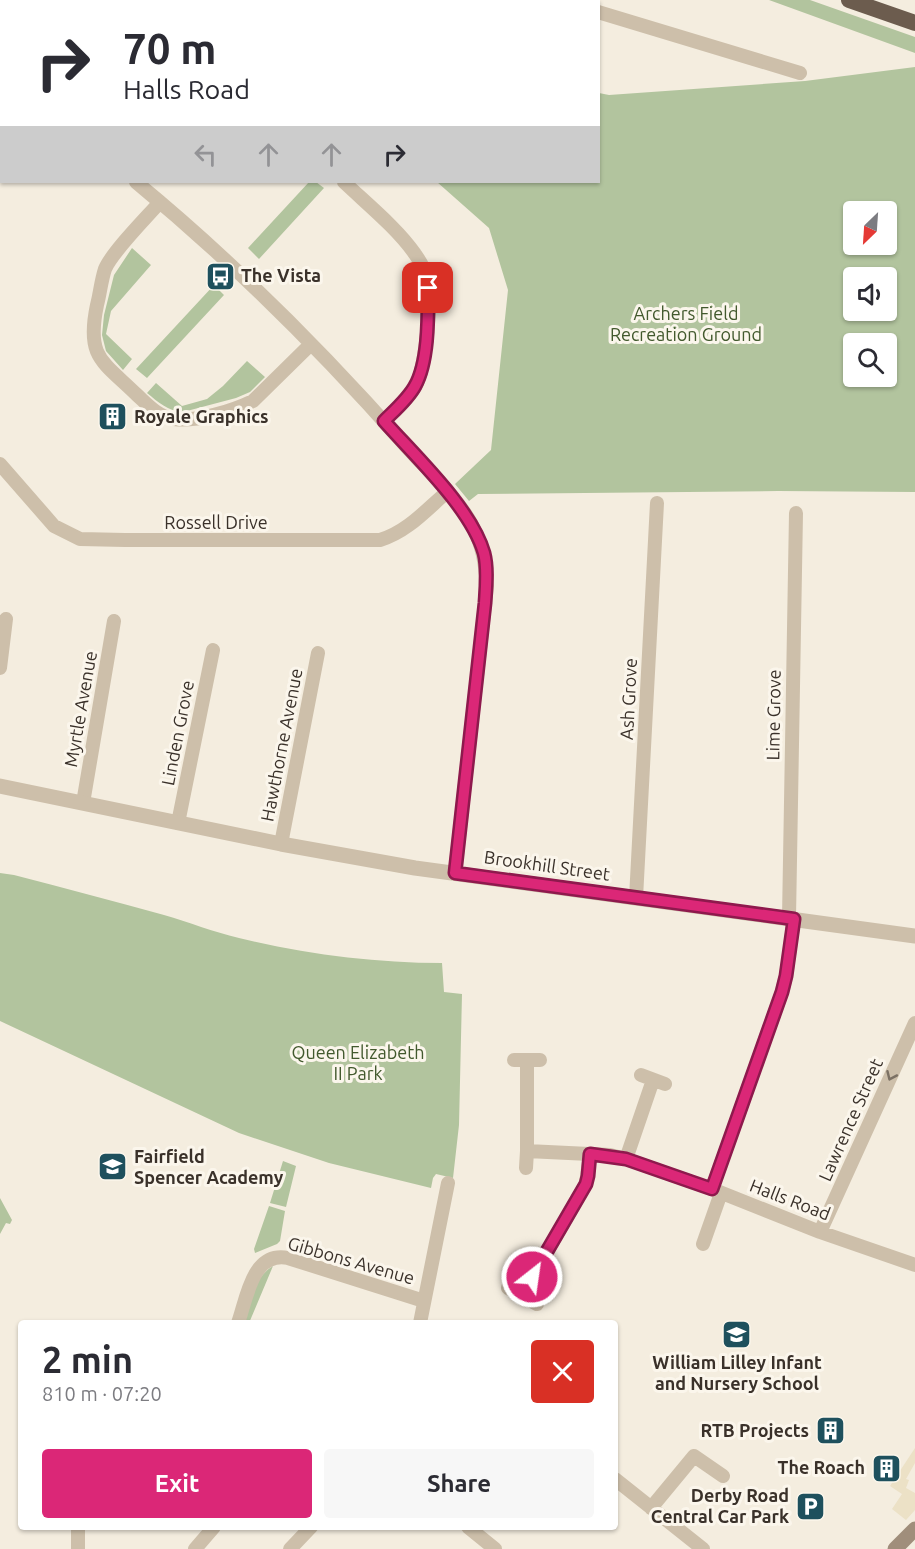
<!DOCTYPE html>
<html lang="en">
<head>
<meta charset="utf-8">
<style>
	:root { --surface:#fff; --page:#f7f7f7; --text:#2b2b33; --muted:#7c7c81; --accent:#db2777 }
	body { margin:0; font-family:Ubuntu,sans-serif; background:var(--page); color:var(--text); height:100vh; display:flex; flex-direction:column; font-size:22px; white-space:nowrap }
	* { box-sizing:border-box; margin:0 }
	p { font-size:20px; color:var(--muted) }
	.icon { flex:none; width:33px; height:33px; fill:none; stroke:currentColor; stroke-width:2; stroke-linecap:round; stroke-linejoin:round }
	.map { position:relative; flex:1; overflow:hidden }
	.details { position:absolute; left:18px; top:1320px; width:600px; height:210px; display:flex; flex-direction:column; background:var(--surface); border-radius:6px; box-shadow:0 2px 4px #0004 }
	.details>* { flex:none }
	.guide { position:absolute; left:0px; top:0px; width:600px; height:183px; box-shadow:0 2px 4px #0004; background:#fff; color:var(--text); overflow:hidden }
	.needle { width:39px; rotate:205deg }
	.fabs { position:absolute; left:843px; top:201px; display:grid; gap:12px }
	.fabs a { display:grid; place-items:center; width:54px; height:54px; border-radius:6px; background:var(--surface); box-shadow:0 2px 4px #0004; font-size:30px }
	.pin { position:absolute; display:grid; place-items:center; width:51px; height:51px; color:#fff; margin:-26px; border-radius:12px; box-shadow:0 3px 9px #0006 }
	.me { position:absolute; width:66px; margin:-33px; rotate:30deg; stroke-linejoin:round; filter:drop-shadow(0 0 4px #0008) }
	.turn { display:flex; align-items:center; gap:21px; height:126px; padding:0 24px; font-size:27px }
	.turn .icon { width:78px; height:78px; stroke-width:2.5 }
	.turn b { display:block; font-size:42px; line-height:51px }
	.lanes { display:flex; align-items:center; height:57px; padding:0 24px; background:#0003; justify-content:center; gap:30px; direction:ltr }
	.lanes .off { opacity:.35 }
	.round { display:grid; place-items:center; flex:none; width:63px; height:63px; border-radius:6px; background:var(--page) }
	.summary { display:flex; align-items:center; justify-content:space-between; height:102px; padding:0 24px }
	h1 { font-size:36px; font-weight:700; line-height:45px }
	.primary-button { display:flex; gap:12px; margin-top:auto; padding:12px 24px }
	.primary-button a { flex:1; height:69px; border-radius:6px; background:var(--accent); color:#fff; font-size:24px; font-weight:700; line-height:69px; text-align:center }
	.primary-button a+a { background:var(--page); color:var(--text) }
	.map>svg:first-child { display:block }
	.green { fill:#b2c49e; fill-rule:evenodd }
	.plaza { fill:#ece1c6 }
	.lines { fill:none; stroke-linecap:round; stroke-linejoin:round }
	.minor { stroke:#cdbfaa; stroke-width:14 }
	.tertiary { stroke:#cdbfaa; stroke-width:15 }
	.secondary { stroke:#a08e7b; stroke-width:15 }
	.trunk { stroke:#6c5c4e; stroke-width:16 }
	.oneway { stroke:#7c7164 }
	.route-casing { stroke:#8e194d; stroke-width:15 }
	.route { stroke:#db2777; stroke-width:10 }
	.labels { text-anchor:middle; stroke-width:6; stroke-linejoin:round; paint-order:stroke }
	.poi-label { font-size:18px; font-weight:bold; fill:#3a312a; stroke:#fbf6ec; text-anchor:start }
	.park-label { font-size:18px; fill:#42592d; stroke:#fbf6ec }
	.street-label { font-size:18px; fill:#3a312a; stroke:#fbf6ec }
</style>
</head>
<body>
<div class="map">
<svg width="915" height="1549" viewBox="0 0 915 1549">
	<rect width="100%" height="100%" fill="#f4eddf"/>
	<path class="green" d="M769,0H810L915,37V53Z
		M915,67V492L778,491L478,494L469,501L455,484L491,450L508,290L489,228L437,182H598L599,93L609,95L805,81ZM854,212H886V244H854ZM854,278H886V310H854ZM854,344H886V376H854Z
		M309,182H316L324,188L259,259L248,248Z
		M132,248L151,265L111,311L106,334L132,359L123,370L106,351L102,335L104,315L114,275Z
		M214,285L224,295L147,378L136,369Z
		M247,361L265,377L250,392L236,398L183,412C168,411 158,402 147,393L156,383L182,406L207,399L223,386Z
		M0,873L14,875C64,888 114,901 164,915C189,922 213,932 239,938C306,954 374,963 442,963L444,992L462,994L459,1125L453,1178L436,1174L433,1178L431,1188L329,1163L239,1133L0,1021Z
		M283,1161L296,1166L286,1207L270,1203Z
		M0,1198L12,1220L10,1224L6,1223L0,1234Z
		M269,1206L285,1211L280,1241L277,1244L255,1253L254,1249Z
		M273,1266L249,1323H243C250,1302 253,1278 273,1266Z"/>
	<path class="plaza" d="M915,1448V1463L906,1479L909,1480L906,1488L915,1493V1510L906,1520L892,1509L902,1494L890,1486Z"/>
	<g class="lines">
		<path class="minor" d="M134,0L136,2
			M285,2V0
			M395,2V0
			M574,2V0
			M598,12L800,73
			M0,72L2,73
			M0,87L2,85
			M136,182C232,261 322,351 405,445C426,469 457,496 472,525C483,547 485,562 487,586L455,873
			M344,182C366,203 398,229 415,254C420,261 425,270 427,278C432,302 426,361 417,383C410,398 395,410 384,421
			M160,202C147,217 112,252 105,269C101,281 100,294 97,305C86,357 102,361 136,394C147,404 158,417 174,419C197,422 232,411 253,401L311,344
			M0,464L54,526L80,539L125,540H380C407,532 426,510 447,492
			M0,668L6,619
			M83,803L114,621
			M178,823L213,650
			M281,844L318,653
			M636,898L657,503
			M789,918L796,513
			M514,1060H540
			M527,1060V1151
			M641,1075L665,1084
			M626,1159L653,1080
			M526,1168L527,1151L610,1155L626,1159L712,1189L820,1232L915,1265
			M712,1189L782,992L786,976L794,919
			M820,1232L915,1023
			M703,1244L721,1193
			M508,1288L537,1304
			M522,1295L586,1184L590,1154
			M238,1323C247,1298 252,1251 288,1258L424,1301
			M420,1323L448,1183
			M615,1479L703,1549
			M651,1508L694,1456L723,1476
			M78,1527V1549
			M468,1527L495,1549
			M195,1549L214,1527
			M290,1549L311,1527"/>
		<path class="tertiary" d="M0,786L281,844L415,868L915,936"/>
		<path class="secondary" d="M895,1549L915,1529"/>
		<path class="trunk" d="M849,0L915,23"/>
	</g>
	<defs><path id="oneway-chevron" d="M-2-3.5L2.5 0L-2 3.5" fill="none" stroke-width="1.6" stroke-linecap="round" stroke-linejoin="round" transform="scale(1.5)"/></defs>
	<use class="oneway" href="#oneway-chevron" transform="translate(891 1076) rotate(114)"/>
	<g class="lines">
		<defs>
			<path id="route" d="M428,288C428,316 429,361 415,386C408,399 395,410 384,421C415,456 471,508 484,553C488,568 486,587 485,603L455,873L794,919L786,976L782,992L712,1189L626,1159L590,1154L588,1176L586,1184L532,1277"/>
		</defs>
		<use href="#route" class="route-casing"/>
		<use href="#route" class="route"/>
	</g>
	<defs>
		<symbol id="bus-square" viewBox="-11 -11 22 22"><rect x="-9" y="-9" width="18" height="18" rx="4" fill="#1e505d" stroke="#fbf6ec"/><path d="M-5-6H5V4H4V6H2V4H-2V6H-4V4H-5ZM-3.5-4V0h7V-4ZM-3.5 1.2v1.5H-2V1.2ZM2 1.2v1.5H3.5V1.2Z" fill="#fff"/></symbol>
		<symbol id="building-square" viewBox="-11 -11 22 22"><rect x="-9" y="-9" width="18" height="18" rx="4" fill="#1e505d" stroke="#fbf6ec"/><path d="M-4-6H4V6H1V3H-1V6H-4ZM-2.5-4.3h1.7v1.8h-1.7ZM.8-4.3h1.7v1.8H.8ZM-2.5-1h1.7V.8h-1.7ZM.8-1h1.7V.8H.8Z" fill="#fff"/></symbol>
		<symbol id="school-square" viewBox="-11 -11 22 22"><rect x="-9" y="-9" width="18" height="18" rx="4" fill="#1e505d" stroke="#fbf6ec"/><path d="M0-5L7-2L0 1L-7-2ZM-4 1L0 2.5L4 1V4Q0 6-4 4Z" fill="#fff"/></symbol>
		<symbol id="parking-square" viewBox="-11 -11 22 22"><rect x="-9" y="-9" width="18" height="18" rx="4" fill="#1e505d" stroke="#fbf6ec"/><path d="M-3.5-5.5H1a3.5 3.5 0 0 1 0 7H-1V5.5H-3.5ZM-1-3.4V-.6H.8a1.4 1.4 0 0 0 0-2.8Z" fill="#fff"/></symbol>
	</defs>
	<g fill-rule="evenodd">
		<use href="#bus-square" x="204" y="260" width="33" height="33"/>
		<use href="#building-square" x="96" y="400" width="33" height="33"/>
		<use href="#school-square" x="96" y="1150" width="33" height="33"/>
		<use href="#school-square" x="720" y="1318" width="33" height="33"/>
		<use href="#building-square" x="814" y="1414" width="33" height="33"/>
		<use href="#building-square" x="870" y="1452" width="33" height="33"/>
		<use href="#parking-square" x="794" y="1490" width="33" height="33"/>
	</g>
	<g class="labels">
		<g class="poi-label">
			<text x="241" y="282">The Vista</text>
			<text x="134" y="423">Royale Graphics</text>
			<text x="134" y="1163">Fairfield<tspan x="134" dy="21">Spencer Academy</tspan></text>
			<text x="737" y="1369" text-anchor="middle">William Lilley Infant<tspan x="737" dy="21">and Nursery School</tspan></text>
			<text x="809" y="1437" text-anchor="end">RTB Projects</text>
			<text x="865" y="1474" text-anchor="end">The Roach</text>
			<text x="789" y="1502" text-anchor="end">Derby Road<tspan x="789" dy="21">Central Car Park</tspan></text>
		</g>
		<g class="park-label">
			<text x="686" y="320">Archers Field<tspan x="686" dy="21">Recreation Ground</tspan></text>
			<text x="358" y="1059">Queen Elizabeth<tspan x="358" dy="21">II Park</tspan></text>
		</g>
		<g class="street-label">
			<text x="216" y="529">Rossell Drive</text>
			<text transform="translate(629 699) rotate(-87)" y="6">Ash Grove</text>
			<text transform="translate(81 709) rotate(-80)" y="6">Myrtle Avenue</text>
			<text transform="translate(774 715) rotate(-89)" y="6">Lime Grove</text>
			<text transform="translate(178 733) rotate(-79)" y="6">Linden Grove</text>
			<text transform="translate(282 745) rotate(-79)" y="6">Hawthorne Avenue</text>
			<text transform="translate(547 866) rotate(8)" y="6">Brookhill Street</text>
			<text transform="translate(851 1120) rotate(-66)" y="6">Lawrence Street</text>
			<text transform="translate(790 1200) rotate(21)" y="6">Halls Road</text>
			<text transform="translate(351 1261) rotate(16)" y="6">Gibbons Avenue</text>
		</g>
	</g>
</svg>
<div class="fabs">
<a><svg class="needle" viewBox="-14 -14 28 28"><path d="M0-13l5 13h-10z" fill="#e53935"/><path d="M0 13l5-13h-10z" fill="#7c7c81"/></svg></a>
<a><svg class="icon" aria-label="sound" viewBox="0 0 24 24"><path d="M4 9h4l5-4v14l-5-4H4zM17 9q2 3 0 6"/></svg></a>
<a><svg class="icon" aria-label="search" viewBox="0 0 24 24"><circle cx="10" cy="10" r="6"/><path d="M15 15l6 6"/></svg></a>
</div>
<div class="pin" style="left:428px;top:288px;background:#d93025"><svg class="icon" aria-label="arrive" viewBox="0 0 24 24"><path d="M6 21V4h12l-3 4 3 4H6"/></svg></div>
<svg class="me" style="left:532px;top:1277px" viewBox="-20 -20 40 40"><circle r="17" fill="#db2777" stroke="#fff" stroke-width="3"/><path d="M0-11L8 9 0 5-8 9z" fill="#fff"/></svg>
<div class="guide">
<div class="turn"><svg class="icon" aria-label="right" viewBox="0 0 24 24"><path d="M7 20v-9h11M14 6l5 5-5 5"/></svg><div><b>70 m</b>Halls Road</div></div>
<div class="lanes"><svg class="icon off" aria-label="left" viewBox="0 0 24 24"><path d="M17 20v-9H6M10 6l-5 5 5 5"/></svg><svg class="icon off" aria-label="ahead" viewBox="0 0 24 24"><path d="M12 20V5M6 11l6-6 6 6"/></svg><svg class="icon off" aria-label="ahead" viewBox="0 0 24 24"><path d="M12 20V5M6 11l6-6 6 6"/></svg><svg class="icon" aria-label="right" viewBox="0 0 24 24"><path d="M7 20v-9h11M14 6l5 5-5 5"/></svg></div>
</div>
<section class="details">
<div class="summary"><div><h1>2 min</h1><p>810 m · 07:20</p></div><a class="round" style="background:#d93025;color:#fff"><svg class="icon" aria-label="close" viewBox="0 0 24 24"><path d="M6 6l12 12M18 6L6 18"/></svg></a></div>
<div class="primary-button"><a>Exit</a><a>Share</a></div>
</section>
</div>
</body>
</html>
